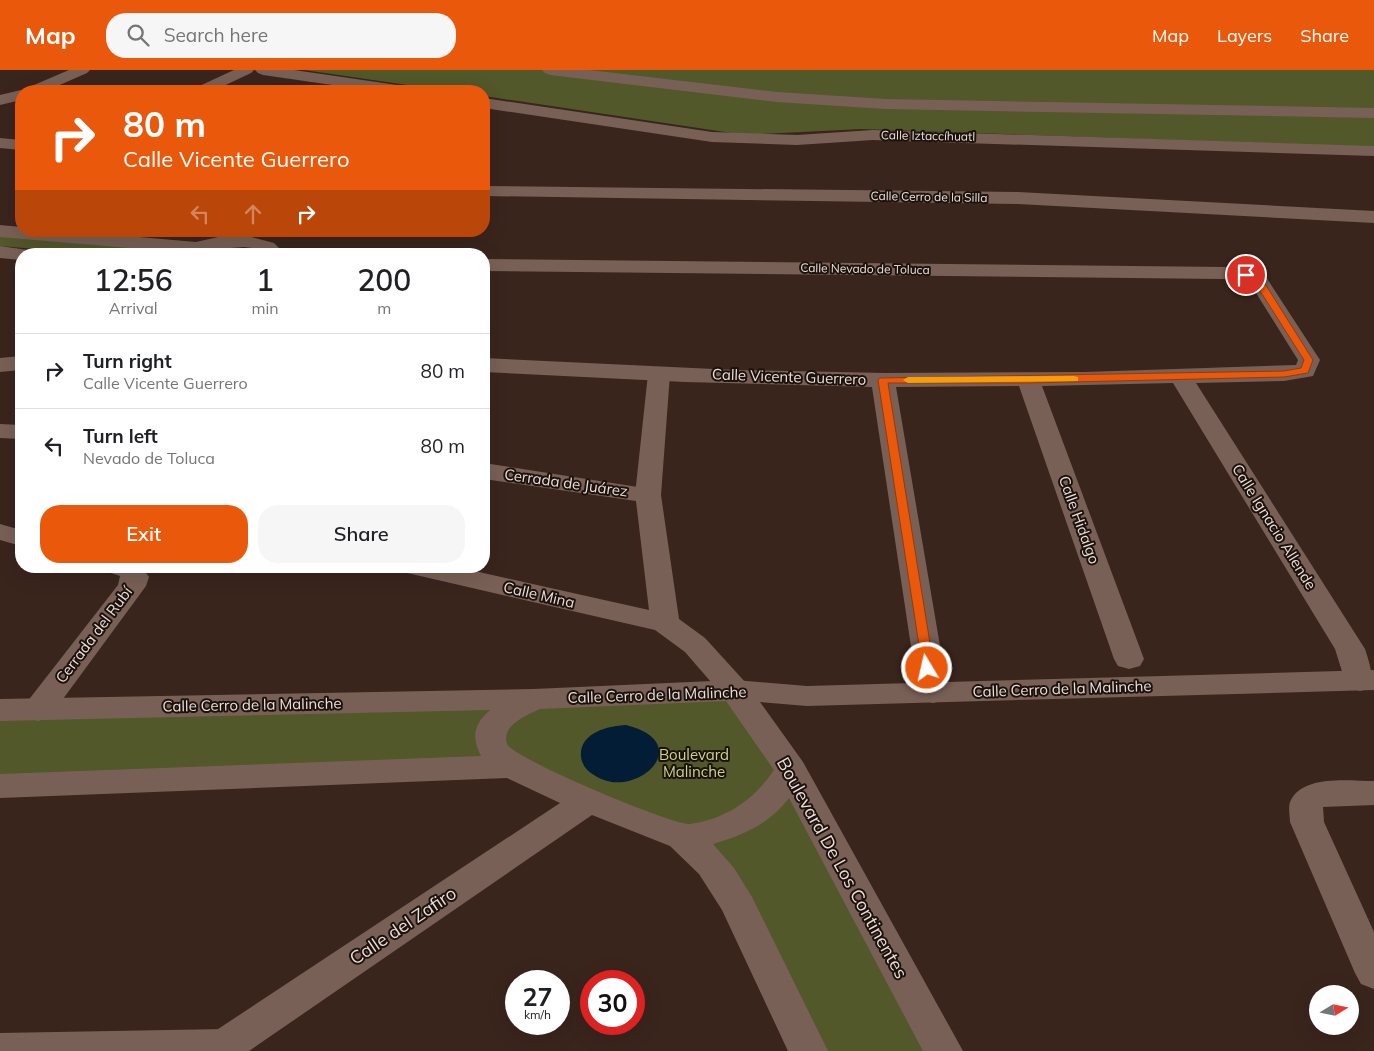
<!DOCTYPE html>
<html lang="en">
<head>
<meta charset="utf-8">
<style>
	:root { --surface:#fff; --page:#f6f6f6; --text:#202124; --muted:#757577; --line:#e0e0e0; --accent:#ea580c }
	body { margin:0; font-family:Mulish,sans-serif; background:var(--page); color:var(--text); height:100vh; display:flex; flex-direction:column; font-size:19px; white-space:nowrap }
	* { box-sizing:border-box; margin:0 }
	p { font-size:16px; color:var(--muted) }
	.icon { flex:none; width:28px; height:28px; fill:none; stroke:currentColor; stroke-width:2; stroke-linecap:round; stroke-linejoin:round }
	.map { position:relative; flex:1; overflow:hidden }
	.drawer { position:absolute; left:15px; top:178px; width:475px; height:325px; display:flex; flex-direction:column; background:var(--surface); border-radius:20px; box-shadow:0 5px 20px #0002 }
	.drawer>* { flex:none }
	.guide { position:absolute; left:15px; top:15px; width:475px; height:152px; border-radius:20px; box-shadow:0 5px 20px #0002; background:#ea580c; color:#fff; overflow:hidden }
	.needle { width:32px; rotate:80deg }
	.tools { position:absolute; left:1309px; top:915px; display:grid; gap:10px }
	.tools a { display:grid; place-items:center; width:50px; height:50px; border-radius:50%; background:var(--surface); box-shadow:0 5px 20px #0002; font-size:25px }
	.speed { position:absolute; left:505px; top:900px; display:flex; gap:10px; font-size:25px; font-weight:700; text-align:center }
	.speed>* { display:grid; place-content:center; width:65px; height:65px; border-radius:50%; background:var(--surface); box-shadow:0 5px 20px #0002; line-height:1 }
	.speed small { font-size:12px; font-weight:400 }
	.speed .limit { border:8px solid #d22; background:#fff; color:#111 }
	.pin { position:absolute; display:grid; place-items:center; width:42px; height:42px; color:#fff; margin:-21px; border:2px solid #fff; border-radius:50%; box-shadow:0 1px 5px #0007 }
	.me { position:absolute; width:55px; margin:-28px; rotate:351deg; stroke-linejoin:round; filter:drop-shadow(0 0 4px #0008) }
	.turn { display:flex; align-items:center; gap:18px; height:105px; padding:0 25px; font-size:22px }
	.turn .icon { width:65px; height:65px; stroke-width:2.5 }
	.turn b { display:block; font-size:35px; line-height:42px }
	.lanes { display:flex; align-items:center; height:48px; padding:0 25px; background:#0003; justify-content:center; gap:25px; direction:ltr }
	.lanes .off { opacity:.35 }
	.eta { display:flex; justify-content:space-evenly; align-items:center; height:85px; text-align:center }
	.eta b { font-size:30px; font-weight:600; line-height:35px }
	.button { display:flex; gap:10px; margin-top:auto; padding:10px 25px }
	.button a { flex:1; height:58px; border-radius:20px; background:var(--accent); color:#fff; font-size:20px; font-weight:600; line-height:58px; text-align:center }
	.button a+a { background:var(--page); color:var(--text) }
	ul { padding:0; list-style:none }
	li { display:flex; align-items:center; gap:15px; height:75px; padding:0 25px; border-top:1px solid var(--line) }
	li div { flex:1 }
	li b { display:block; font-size:19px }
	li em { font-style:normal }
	header { display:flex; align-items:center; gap:30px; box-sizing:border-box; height:70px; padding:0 25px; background:var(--accent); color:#fff }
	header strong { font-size:24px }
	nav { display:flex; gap:28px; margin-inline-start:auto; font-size:18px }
	.search { width:350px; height:45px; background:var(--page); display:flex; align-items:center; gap:12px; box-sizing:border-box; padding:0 18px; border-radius:20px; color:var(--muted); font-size:19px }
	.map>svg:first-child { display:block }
	.green { fill:#52582a }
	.water { fill:#021d35 }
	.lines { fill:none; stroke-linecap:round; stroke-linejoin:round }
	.pedestrian { fill:#796056; fill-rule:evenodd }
	.minor { fill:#796056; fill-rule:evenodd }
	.tertiary { fill:#796056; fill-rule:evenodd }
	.route { fill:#ea580c; stroke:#983908 }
	.slow { fill:#f59e0b }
	.labels { text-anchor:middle; stroke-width:4; stroke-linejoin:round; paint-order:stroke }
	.far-street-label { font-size:12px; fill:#ecded8; stroke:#1b110d }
	.street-label { font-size:15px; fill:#ecded8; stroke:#1b110d }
	.park-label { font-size:15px; fill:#cad587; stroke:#1b110d }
	.near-street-label { font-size:18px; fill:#ecded8; stroke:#1b110d }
</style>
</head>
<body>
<header>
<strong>Map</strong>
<div class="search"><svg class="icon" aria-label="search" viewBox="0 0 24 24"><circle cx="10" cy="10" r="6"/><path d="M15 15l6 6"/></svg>Search here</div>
<nav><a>Map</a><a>Layers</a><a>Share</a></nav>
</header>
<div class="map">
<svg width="1374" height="981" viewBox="0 0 1374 981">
	<rect width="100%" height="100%" fill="#3a251d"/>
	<path class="green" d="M304,0H1374V77L861,59L745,65L484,26V21H449Z
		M0,163L184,178L172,184H96L0,176Z
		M735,620L943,981H808L684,768L511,696L0,716V641Z"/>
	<path class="water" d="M626,655C699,673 634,733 594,705C587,701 582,695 581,687C579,663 607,656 626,655Z"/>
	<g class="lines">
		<path class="pedestrian" d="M659,297L667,299L670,304L661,425L657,430L648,433L639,430L635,425L648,304L651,299Z"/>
		<path class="minor" d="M69,0H90L87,3L46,21H25L27,18Z
			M234,0H254L251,3L213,21H193L195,18Z
			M21,20L25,21H21V30L0,35V25Z
			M0,68L21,70V80L0,78Z
			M484,116L1018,122L1374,141V153L1018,134L484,126Z
			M0,155L21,157V161H70L196,172L218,167L244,165L274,173L285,184H263L252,178L244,177L218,179L202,184H175L176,182L0,167Z
			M0,176L28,180L31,184H21V190L0,188Z
			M484,189L1224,197L1246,199L1266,207L1320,290L1313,306L1284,311L1196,313L1365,579C1369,591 1374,607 1371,618L1360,621L1349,618L1345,611L1335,579L1173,313L1042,316L1144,589L1140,596L1129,599L1118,596L1114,589L1019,316L896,317L948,623L944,630L933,633L922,630L918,623L872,317L685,312L484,302V288L735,300L886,303L1085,302L1296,295L1298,290L1251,215L1242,211L1224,209L484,201Z
			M21,286V300L0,302V288Z
			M0,354L21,355V369L0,368Z
			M484,393L657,420L661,425L679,549L705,568L746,613L750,620L746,627L735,630L724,627L685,582L655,560L403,502L399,496H452L649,540L636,431L484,409Z
			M0,454L21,460V476L0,470Z
			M104,496H141L149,507L146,516L49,648L38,651L27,648L22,640L27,632L118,515L120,506L108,502Z
			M1374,711V735L1323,737L1324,752L1374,862V919L1361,914L1355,903L1290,752C1290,746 1288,738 1290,732C1302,704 1349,711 1374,711Z
			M225,959L239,964L245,976L242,981H0V963Z"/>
		<path class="tertiary" d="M255,0H294L404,16L410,18L412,21H374L263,5L258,3Z
			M542,0H589L777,22L886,29L1374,38V48L886,39L777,32L550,5L545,3Z
			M484,28L712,62L797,65L873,60L1374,76V86L873,70L797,75L712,72L484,38Z
			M1374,600V620L807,636L760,632L803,692L963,981H923L789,728C769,754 744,765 713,774L734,798L752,827L828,981H788L722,840L699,804L670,776L592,745L249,981H197L203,969L560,733L507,708L0,728V704L481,686C471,667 474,654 490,640L0,651V629L534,619L735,610L807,616ZM726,631L774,700C754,730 726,749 690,754C674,756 512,688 507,674C501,655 527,645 540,639Z"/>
	</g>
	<path class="route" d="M1243,203H1249L1262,209L1313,290L1308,303L1284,307L1028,313H888L934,598L932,601H923L878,310L880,308L1284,301L1301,298L1304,290L1255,213L1243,207Z"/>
	<path class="slow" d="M1074,306L1078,307V311L908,313L903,310L908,307Z"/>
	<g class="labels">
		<g class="far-street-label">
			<text transform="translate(928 66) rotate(1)" y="4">Calle Iztaccíhuatl</text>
			<text transform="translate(929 127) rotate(1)" y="4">Calle Cerro de la Silla</text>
			<text transform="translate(865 199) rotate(1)" y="4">Calle Nevado de Toluca</text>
		</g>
		<g class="street-label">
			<text transform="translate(789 307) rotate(2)" y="5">Calle Vicente Guerrero</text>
			<text transform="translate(566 413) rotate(8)" y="5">Cerrada de Juárez</text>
			<text transform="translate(1079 450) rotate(70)" y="5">Calle Hidalgo</text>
			<text transform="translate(1274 457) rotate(58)" y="5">Calle Ignacio Allende</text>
			<text transform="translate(539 525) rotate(13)" y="5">Calle Mina</text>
			<text transform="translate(94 565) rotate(-53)" y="5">Cerrada del Rubí</text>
			<text transform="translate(1062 619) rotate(-2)" y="5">Calle Cerro de la Malinche</text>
			<text transform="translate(657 625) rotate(-2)" y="5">Calle Cerro de la Malinche</text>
			<text transform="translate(252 635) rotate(-1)" y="5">Calle Cerro de la Malinche</text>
		</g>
		<g class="park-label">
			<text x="694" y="690">Boulevard<tspan x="694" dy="17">Malinche</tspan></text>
		</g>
		<g class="near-street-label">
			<text transform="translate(842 798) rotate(61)" y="6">Boulevard De Los Continentes</text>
			<text transform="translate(403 856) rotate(-34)" y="6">Calle del Zafiro</text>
		</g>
	</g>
</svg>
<div class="tools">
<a><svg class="needle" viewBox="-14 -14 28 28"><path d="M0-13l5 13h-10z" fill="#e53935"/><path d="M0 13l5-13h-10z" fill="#757577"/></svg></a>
</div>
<div class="speed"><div>27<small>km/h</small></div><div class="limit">30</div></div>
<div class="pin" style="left:1246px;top:205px;background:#d93025"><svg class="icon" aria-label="arrive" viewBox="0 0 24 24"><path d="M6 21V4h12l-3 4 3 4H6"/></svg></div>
<svg class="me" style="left:927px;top:598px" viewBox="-20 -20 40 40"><circle r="17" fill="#ea580c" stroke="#fff" stroke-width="3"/><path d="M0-11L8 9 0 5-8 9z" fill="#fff"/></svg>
<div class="guide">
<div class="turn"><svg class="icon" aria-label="right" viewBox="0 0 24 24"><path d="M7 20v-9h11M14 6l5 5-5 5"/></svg><div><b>80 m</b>Calle Vicente Guerrero</div></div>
<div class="lanes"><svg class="icon off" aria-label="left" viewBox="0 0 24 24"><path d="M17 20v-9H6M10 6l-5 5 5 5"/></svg><svg class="icon off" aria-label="ahead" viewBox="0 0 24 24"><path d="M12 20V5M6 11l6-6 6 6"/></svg><svg class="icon" aria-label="right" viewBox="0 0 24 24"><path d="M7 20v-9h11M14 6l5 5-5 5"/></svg></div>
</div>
<section class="drawer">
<div class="eta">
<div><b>12:56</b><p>Arrival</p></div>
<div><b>1</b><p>min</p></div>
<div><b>200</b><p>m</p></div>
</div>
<ul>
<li><svg class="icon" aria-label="right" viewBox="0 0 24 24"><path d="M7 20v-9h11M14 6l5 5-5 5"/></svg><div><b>Turn right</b><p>Calle Vicente Guerrero</p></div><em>80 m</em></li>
<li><svg class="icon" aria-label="left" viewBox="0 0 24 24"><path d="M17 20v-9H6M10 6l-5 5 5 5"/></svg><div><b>Turn left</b><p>Nevado de Toluca</p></div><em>80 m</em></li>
</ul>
<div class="button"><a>Exit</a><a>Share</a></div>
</section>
</div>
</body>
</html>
